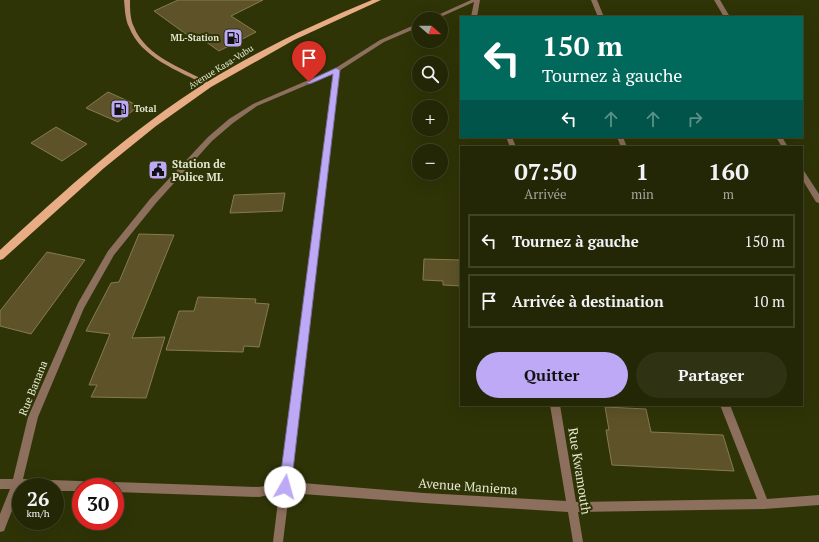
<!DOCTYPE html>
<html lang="fr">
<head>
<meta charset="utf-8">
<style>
	:root { --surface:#232705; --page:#2f3313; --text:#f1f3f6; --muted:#a3a59a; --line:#404427; --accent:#bda9f5 }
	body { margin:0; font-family:"PT Serif",serif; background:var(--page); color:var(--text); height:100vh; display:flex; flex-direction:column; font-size:15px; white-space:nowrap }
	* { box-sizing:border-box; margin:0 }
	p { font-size:13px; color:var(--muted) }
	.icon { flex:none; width:22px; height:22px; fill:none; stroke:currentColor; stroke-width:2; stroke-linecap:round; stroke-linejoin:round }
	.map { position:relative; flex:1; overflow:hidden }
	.details { position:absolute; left:460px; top:146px; width:343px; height:260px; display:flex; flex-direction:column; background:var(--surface); border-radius:0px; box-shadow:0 4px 16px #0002,0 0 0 1px var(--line) }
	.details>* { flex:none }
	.banner { position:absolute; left:460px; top:16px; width:343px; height:122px; border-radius:0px; box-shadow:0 4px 16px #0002,0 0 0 1px var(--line); background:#00695c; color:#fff; overflow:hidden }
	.needle { width:26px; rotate:110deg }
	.controls { position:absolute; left:412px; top:12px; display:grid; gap:8px }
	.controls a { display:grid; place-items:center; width:36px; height:36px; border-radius:50%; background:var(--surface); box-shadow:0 4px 16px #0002,0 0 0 1px var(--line); font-size:20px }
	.speed { position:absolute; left:12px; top:478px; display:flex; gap:8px; font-size:20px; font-weight:700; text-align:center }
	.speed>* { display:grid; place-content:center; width:52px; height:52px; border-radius:50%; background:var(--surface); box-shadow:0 4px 16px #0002,0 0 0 1px var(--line); line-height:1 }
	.speed small { font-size:10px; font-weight:400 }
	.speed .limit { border:6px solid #d22; background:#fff; color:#111 }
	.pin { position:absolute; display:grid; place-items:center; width:34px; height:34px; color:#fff; margin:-41px -17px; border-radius:50% 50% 50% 0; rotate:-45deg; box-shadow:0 0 4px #0007 }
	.pin .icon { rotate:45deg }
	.me { position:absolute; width:44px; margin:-22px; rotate:7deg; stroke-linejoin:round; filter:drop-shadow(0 0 3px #0008) }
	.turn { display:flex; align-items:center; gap:14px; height:84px; padding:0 16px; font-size:18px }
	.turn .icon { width:52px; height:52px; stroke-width:2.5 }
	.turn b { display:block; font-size:28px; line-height:34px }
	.lanes { display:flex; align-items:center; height:38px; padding:0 16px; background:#0003; justify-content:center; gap:20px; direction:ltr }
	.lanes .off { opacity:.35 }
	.eta { display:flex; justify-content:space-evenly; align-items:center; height:68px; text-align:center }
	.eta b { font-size:24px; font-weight:600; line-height:28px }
	.cta { display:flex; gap:8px; margin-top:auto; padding:8px 16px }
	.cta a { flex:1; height:46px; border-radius:24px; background:var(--accent); color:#111; font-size:16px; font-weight:600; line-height:46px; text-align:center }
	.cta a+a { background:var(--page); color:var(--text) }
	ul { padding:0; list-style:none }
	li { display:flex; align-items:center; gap:12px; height:54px; margin:0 8px 6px; padding:0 8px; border:2px solid var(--line); border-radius:0px }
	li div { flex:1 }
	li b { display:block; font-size:15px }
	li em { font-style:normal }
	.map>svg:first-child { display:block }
	.building { fill:#5e5328; stroke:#867b4f }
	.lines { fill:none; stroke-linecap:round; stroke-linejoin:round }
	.street { fill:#8c6f5c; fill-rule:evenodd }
	.secondary { fill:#c09273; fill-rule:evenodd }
	.primary { fill:#e8ad85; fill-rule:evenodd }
	.route { fill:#bda9f5; stroke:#7b6e9f }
	.labels { text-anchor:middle; stroke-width:4; stroke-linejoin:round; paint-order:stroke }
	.far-poi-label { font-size:9px; font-weight:bold; fill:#e4e9d1; stroke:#2f3407; text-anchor:end }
	.far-street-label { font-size:9px; fill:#e4e9d1; stroke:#2f3407 }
	.poi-label { font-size:11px; font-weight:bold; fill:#e4e9d1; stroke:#2f3407; text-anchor:start }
	.street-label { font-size:11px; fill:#e4e9d1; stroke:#2f3407 }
	.near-street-label { font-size:13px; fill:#e4e9d1; stroke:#2f3407 }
</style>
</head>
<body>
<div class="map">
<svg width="819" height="542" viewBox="0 0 819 542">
	<rect width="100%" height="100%" fill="#2f3407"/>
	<path class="building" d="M178,0H263L231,16L256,32L219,51L202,39L197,42L154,11Z
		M108,92L139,106L118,122L86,108Z
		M56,127L63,131L87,144L62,161L31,143Z
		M285,193L282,211L230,213L234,195Z
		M139,234L174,235L132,338L165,337L146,398L91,397L97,385H89L110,334L86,331L111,283L119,282Z
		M47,252L85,260L31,334L0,326V311Z
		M424,259L461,260V286L443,285V281L423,280Z
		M198,297L256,299L255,303L269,304L259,347L244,346L243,352L166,350L179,311H194Z
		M605,407L646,409L651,432L723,435L734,471L612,465L606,430H609Z"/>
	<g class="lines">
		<path class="street" d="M471,0H480L477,17H471L474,2L436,19H429Z
			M591,0H597L604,17H598Z
			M714,0H720L730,17H724Z
			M419,23V27L384,42L339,71L290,482L424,493L566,501L550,405H560L576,502L757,499L720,405H730L767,499L819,495V505L764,509L578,512L583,542H573L568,512L424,503L289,493L283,542H273L279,493L259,497L115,492V487H81V491H55V487H21V490H20L4,531L0,532V514L10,489H0V479H13L28,417L78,303L108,251L150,199L208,137L229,119L253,104L334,69L380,40ZM333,74L280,483L259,487L115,482L111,484L107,482L23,479L38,417L84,308L114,255L156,203L212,141L233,123L257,106Z
			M506,137H512L516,147H510Z
			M617,137H623L627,147H621Z
			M776,137H782L788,147H782Z
			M802,170L804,171L819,194V203L816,202L802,179Z"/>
		<path class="secondary" d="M124,0H130C130,9 130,19 134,27C146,57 184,69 210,83V85H206C179,71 141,58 129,27C125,19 125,9 124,0Z"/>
		<path class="primary" d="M372,0H381L294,40L211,87L156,126L104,168L3,259L0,260V250C65,190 132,129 207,82C259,50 316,23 372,0Z"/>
	</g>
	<path class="route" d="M336,68L340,70L291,487L289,491L285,493L281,491L279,487L333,74L312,83L309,84L306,82Z"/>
	<defs>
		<symbol id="fuel-square" viewBox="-11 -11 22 22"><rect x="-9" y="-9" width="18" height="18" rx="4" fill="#bda9f5" stroke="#2f3407"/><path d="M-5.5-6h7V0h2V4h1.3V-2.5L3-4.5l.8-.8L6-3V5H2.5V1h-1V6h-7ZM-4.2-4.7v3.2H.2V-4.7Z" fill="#111"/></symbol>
		<symbol id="civic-square" viewBox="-11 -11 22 22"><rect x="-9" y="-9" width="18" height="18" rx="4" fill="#bda9f5" stroke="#2f3407"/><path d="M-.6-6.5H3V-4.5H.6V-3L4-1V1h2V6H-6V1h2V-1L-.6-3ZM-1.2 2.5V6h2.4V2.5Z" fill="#111"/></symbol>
	</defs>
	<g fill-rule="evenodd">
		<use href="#fuel-square" x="222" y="27" width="22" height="22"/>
		<use href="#fuel-square" x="109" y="98" width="22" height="22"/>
		<use href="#civic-square" x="147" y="159" width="22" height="22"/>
	</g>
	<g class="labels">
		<g class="far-poi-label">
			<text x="219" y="41">ML-Station</text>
			<text x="134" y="112" text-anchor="start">Total</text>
		</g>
		<g class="far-street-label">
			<text transform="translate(221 67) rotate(-32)" y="3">Avenue Kasa-Vubu</text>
		</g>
		<g class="poi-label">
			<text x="172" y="168">Station de<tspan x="172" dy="13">Police ML</tspan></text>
		</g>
		<g class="street-label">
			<text transform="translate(33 388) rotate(-68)" y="4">Rue Banana</text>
		</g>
		<g class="near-street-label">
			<text transform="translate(580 471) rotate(81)" y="5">Rue Kwamouth</text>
			<text transform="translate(468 486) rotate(4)" y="5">Avenue Maniema</text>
		</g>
	</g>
</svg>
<div class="controls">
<a><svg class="needle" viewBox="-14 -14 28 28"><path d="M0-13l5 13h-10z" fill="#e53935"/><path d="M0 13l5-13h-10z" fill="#a3a59a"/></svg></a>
<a><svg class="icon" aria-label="search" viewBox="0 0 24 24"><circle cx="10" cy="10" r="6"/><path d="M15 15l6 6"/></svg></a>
<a>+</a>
<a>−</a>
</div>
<div class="speed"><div>26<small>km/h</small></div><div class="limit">30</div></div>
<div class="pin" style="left:309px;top:82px;background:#d93025"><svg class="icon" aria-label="arrive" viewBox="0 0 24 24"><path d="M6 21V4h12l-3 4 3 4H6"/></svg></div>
<svg class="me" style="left:285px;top:487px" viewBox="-20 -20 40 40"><circle r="19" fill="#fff"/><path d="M0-13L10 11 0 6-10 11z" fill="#bda9f5"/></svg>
<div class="banner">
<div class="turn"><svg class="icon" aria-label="left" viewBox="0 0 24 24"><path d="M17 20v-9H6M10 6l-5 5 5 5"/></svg><div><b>150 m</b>Tournez à gauche</div></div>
<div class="lanes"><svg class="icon" aria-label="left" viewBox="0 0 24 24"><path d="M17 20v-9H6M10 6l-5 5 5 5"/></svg><svg class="icon off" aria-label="ahead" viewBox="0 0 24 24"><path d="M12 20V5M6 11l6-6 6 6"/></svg><svg class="icon off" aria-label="ahead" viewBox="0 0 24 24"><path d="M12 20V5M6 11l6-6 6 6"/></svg><svg class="icon off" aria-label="right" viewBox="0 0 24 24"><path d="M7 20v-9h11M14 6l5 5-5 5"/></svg></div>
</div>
<section class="details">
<div class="eta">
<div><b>07:50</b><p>Arrivée</p></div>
<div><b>1</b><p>min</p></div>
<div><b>160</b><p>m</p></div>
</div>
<ul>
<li><svg class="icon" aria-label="left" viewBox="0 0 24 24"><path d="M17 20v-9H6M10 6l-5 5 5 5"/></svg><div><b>Tournez à gauche</b></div><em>150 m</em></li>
<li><svg class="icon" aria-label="arrive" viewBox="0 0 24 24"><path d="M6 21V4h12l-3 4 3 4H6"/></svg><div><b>Arrivée à destination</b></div><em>10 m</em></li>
</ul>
<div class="cta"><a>Quitter</a><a>Partager</a></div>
</section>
</div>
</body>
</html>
